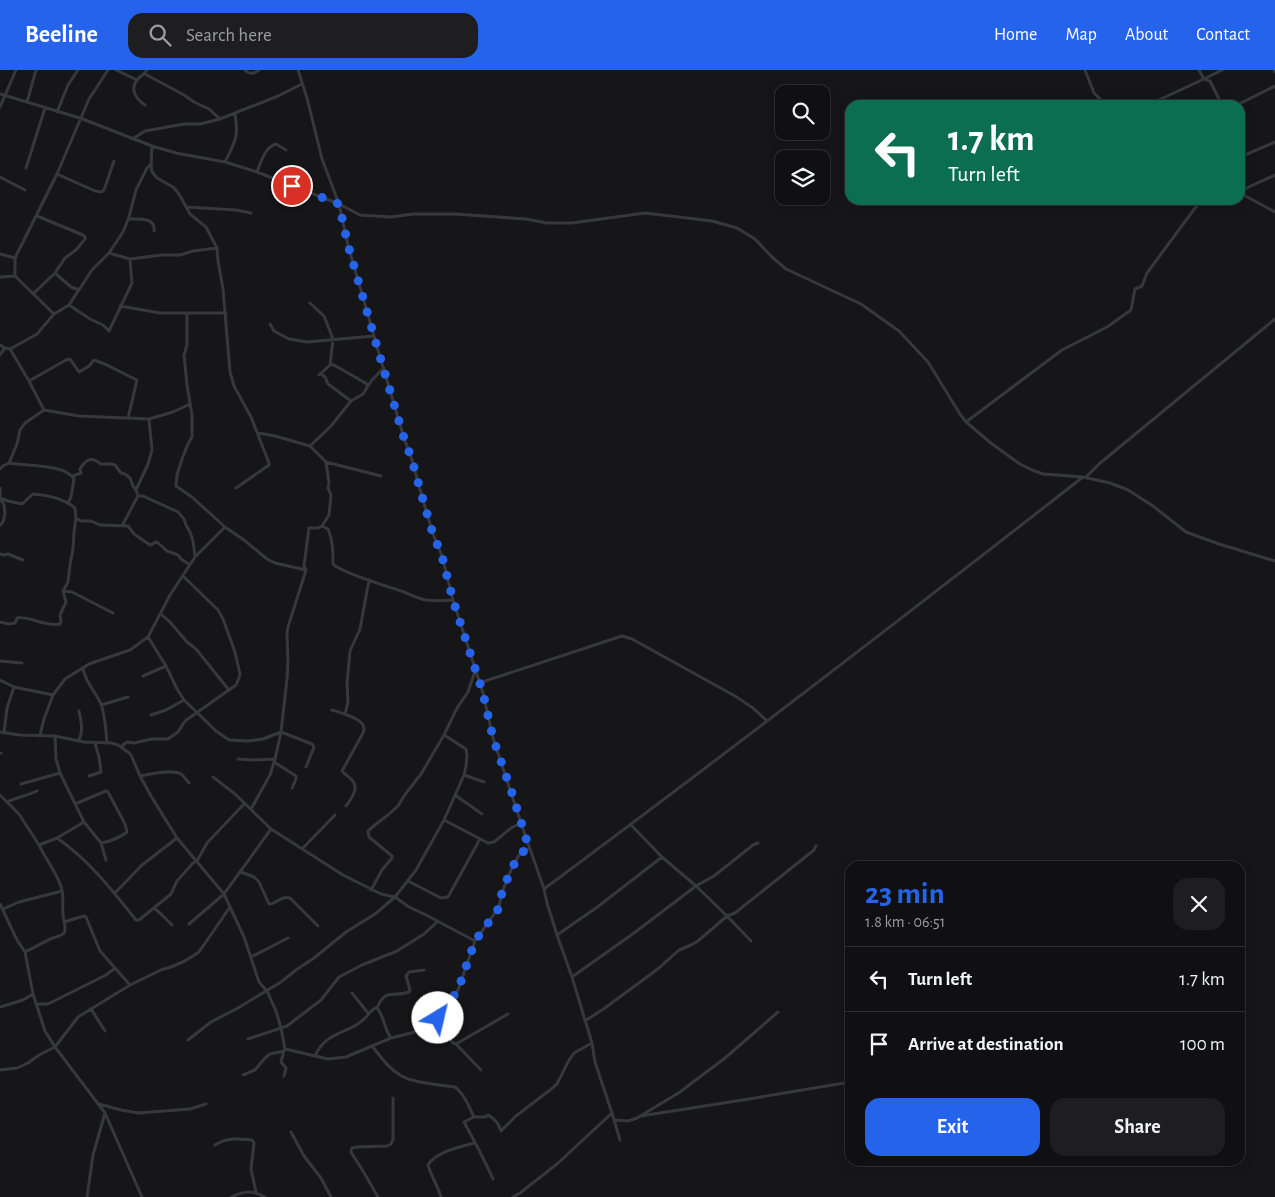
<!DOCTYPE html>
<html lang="en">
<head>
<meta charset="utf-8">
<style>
	:root { --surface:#101012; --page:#1e1e20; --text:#f1f3f6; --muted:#9c9d9f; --line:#303032; --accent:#2563eb }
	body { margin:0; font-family:"Alegreya Sans",sans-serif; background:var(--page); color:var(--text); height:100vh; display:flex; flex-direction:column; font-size:19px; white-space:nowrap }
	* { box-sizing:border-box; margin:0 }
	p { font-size:16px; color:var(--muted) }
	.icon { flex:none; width:28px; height:28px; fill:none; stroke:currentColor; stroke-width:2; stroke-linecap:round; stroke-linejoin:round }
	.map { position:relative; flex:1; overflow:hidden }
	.sheet { position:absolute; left:845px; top:791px; width:400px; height:305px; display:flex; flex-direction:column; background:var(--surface); border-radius:15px; box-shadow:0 2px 12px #0003,0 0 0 1px var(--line) }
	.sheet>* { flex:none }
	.banner { position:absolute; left:845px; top:30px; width:400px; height:105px; border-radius:15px; box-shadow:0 2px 12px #0003,0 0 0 1px var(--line); background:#0b6e4f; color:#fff; overflow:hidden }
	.tools { position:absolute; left:775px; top:15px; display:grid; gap:10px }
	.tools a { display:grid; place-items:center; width:55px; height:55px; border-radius:10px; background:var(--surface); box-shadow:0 2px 12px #0003,0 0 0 1px var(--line); font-size:25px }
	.pin { position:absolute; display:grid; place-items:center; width:42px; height:42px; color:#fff; margin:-21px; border:2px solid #fff; border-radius:50%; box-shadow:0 1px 5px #0007 }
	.me { position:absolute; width:55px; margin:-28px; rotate:36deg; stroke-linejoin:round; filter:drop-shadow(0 0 4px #0008) }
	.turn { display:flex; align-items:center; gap:18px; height:105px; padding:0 20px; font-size:22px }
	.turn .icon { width:65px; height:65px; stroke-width:2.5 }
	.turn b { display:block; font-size:35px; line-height:42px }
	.round { display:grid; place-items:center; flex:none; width:52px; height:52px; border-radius:15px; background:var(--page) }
	.headline { display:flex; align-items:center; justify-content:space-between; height:85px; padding:0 20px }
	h1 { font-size:30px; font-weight:700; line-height:38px; color:var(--accent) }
	.button { display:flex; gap:10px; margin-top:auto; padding:10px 20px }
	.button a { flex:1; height:58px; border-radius:15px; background:var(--accent); color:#fff; font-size:20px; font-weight:700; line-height:58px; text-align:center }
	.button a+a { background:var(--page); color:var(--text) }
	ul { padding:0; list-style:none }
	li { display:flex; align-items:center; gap:15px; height:65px; padding:0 20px; border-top:1px solid var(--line) }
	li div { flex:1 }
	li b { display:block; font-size:19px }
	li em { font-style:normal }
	header { display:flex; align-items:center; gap:30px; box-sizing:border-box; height:70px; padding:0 25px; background:var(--accent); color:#fff }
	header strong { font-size:24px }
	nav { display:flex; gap:28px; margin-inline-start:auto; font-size:18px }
	.search { width:350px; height:45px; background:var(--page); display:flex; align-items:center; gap:12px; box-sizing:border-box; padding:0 18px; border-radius:15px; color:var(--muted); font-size:19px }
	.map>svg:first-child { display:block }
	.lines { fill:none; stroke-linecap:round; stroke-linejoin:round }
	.minor { stroke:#37383d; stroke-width:3 }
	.route { stroke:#2563eb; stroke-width:9; stroke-dasharray:0 16.2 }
</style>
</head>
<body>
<header>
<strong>Beeline</strong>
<div class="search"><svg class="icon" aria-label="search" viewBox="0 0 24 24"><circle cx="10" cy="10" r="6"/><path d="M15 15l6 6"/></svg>Search here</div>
<nav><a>Home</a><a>Map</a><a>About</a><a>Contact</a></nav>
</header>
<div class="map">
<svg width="1275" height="1127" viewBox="0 0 1275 1127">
	<rect width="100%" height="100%" fill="#161618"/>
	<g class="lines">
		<path class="minor" d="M116,0L137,10
			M245,0C250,5 253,4 259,0
			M298,0L307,28L322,89L339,134L348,175L378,280L404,368L412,390L423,430L433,464L442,486L453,530L483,623L493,668L521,753L511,758L494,772L488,773L444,750
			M1085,0L1094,23L1106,35
			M1199,0L1204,9L1222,0
			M1274,0L1275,2
			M145,4L184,25L194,32L209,39L220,49
			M0,24L80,48L152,76L176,83L225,92L257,102L339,134L360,145L391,147L413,144H455L526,149L547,153H572L645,143L712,151L737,158L755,169L772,187L786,199L861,234L899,261L928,292L960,344L966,352L992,374L1020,394L1032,400L1043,404L1083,407L1110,413L1128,420L1153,436L1186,462L1219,474L1275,491
			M27,32L36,0
			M145,35C136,29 129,19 138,9C141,5 144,5 147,0
			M1148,35L1204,9L1210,11L1222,35
			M1237,35L1275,16
			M0,37L16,0
			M57,42L68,15L78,0
			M134,68L145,61L184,54H200L220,49L278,26L302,14
			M152,76L151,95L152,102L157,108L173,117L179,124L190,144L206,157L217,178L218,191L223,219L230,302L234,316L251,347L269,393V395L236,418
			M1240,87L1275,72
			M225,92C235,72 239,67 235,44
			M26,98L45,38
			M257,102C261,92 265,77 276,74L286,80
			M57,104L95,121L101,122L104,120L114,91
			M0,107L25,120
			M1240,121L1275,105
			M1240,123L1275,142
			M186,137L236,140L251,143
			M128,149C138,149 156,147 154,161
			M109,183L130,189L162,185H180L193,181L217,178
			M0,184L15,188
			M55,203L71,217L79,220
			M0,207L15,206
			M33,224L55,203L65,188L76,180L85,169V167L83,165L37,146
			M310,233L324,246L333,269L330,295L319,305L321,304L325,307L328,314L351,331
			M69,235L90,249L103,255L109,261L132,213L130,189
			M120,236L160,243H226
			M187,243V275L184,285L187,315L192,345V367L188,374L182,389L177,405L176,416L192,427L225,457L244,470L267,489L275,493L306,500
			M54,244L15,206V188L57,104L89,29L108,0
			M270,254L274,261L289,269L307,272L374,266
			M0,275L5,278L10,279L29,311L44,340
			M10,279L37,264L54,244L69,235L92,200L109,183L123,162L129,147L136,120L147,98L150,95
			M0,285L5,278
			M330,295H334L367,314V316
			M29,311L66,290L70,289L79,302L89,296L94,290C108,294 123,304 137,310L128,348
			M966,352L1062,280L1107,257L1131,240L1135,219L1142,216L1147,203L1201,130
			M258,363L275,366L310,376L326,392L381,406
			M310,376L331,356L351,331L363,324L372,310L384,298
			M9,393C25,396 66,394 74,409L71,427L68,433
			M0,399L3,396L9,393L17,374L20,360L25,353L44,340L79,346L149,349L173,342L190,334
			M73,406L81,403L80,399C86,389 91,386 101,394H111L115,395L121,403L125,404L130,408L133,416L136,420
			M1086,407L1099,394L1275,249
			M0,418V428L4,435L5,444L3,452L0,455
			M138,426H143L178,442L184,449L186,455L190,462L193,471L195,486
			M76,448L81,451H91L100,455L128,456L134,464L150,475L157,472L167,481L178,485L181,489L190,495
			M122,456L138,426L136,420L148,394L152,380L149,349
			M322,456L329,445L331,425L328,418L329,413L326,392
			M0,484L3,485L8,484L23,490
			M63,521L72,522L113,543
			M161,544L170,552L187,572L196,579L229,620
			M0,552L9,554L15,553L17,548C28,545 45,557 60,554L61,552L60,545L66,532L63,521L68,512L70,495L73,479L74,462L76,448L75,438C64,429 47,425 33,424L22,434L8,431L0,428
			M148,567L166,596L177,619L184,630L216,661L229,670L248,671L263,669L281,662L312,674L314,677L306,697
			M0,591L22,593
			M83,598C85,612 95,621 101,634C105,645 106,660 107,673
			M143,606L166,596
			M0,610L14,617L53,625
			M479,613L622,566L632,569L735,626L753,638L767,651
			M101,635L128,627
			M332,640C339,642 359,648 363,655C365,658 364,660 363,663L342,701C344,704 348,706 351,709C360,717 352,728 346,736
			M345,644L348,632L347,614L350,581L360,559L369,510
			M151,645L166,640L184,630
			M0,662L20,665L55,666L84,672L111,673L118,675L128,682L131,685L140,706L151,726L177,768L224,824L244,867L259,912L267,921L276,941L281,958L285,979L328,989L346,987L391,968L439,956
			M4,663L7,638L14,617
			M40,665L44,649L53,625L65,609L89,594L130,580L148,567L170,525L195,487L225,457
			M78,671C84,662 81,651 79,641
			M122,677L123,675L127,672L134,673L152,669H168L178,662L185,651L236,615L239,608L240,604L235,582L223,549L218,540L183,506
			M0,683H1
			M238,689L252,690L275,689
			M274,692L296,706V709L292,718
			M464,705L484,712
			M89,706L101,702L99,687L95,673
			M140,706C150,704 171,699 181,704C184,706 187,711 189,713
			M213,707L235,724L271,759L343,805L381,824L395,827L409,837L426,845L475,871
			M21,714L60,703
			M0,725L19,744L39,775L57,768L84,752L60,703L56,689L55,666
			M455,725L482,744
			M7,732C17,727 27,726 37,721
			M75,734L101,723L106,721L108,722L125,754L127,762C121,767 109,772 101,773L84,752
			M251,739L270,705L275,689L281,662L287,609L288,592L287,564L288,557L306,500L304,496L309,458H318L322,456L328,459C333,470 333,482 333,494C341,503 390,517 404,522C411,525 419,529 426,530C435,531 444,531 453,530
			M521,753L544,819L547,833L557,865L572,907L592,973L595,992L612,1043L620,1070
			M631,755L662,787
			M57,768C89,790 112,820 136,850H139L171,824L177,811L193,793L197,791L207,773L244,734
			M101,773L106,790
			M302,779L335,745
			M241,802L254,807L259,812L269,834C277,834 281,825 290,828L318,856
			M408,811L441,828L448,827L480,769
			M544,819C726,684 905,546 1083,407
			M371,820L382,800L392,788V786L369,767L368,761L376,754L388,745L398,736L404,726L421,704L444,665L457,638L468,622L475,601
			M115,823L142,795L177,768
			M0,834L17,870L25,882L33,924L45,961L55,977L105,1043L142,1127
			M154,838L161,844L172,855
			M3,839L19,832L62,821
			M64,852L84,846L86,847L100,881L130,915
			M189,854L224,824L271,759
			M557,865L596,838L662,787L696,816L634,863L572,907
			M751,871L727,846L735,843L814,780L816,776
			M25,882C34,878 43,872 53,868C56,867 61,866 64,863C67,859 63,849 63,844C62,836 64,828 62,820C58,804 46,790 39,775
			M251,887L288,868
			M36,934H48L106,905L115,898
			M0,937L23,930L33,924
			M377,938C386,917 392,928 409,922L410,920L406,906L409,902L424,900
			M91,939L105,961
			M368,944L375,938H377C384,946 384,958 391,968
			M508,944L456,974L453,973L439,956V946L458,920L475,871L499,837L502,822L511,800L519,785L524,781L529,779
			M585,951L605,938L659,898L679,880L691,875L698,871L727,846L696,816L714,806L753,775L758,773
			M248,969L287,956L321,930L339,907L362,895L397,881L424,864L437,852
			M188,970L211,952L238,938L281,912L296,900L314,888L346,862L375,844L395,827L416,800L444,750L464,705L466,696L467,685L466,679L444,665
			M456,974L481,1000
			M372,976C381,987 388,998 400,1005C412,1013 440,1015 455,1017C464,1024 469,1036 474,1047
			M284,981L281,992L286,998L284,1006
			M315,986C327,959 351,965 368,945V943L352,923
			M0,1000L17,998L28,993L39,985L55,977L78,947L130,915L161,900L171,897L185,891L199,882L230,837
			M243,1005L255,1000L265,988L270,984L284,981L285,979
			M99,1034L121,1040L138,1043L190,1039L206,1034
			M641,1046L749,1029L850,1012
			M614,1050L628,1051L637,1048L680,1022L725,988L778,942
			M291,1062L304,1086L321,1108L331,1127
			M215,1075C228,1067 237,1069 252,1070L254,1073L251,1099L256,1122
			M493,1109C484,1089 474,1070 464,1052L474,1047H485L488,1045C495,1049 499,1053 501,1061L516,1046L550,1020L557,1014L569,990L574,983L592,973
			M87,1127L93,1085L105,1043
			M231,1127C244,1121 252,1120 265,1127
			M378,1127L366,1106L351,1082L352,1078L357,1077L387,1076L391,1074L393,1069V1028
			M441,1127C438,1116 431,1106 428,1095C435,1082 461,1077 474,1073
			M513,1127L520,1123L557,1094L612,1043"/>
	</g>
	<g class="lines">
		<path class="route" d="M292,116L339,134L348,175L378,280L404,368L412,390L423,430L433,464L442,486L453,530L483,623L493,668L513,726L529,778L524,781L519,785L511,800L502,822L499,838L475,871L458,920L438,948"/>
	</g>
</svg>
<div class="tools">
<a><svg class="icon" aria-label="search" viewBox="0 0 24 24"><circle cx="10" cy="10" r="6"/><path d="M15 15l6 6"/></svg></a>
<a><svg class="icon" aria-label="layers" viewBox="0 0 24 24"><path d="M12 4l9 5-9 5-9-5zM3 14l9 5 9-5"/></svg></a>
</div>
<div class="pin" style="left:292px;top:116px;background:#d93025"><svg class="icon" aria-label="arrive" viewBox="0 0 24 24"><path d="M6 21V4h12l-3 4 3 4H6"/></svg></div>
<svg class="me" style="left:438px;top:948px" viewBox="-20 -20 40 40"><circle r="19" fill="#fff"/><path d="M0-13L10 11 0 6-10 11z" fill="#2563eb"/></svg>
<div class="banner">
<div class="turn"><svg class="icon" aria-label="left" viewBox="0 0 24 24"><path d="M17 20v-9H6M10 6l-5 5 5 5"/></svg><div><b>1.7 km</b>Turn left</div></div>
</div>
<section class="sheet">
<div class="headline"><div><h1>23 min</h1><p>1.8 km · 06:51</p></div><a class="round"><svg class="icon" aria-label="close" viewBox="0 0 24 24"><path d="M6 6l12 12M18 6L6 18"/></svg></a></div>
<ul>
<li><svg class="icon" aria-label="left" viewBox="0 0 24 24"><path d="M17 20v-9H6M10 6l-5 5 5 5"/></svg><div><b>Turn left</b></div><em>1.7 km</em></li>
<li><svg class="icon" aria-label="arrive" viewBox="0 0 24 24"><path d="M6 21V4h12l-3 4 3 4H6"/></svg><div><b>Arrive at destination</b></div><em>100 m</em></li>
</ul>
<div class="button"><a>Exit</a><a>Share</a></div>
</section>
</div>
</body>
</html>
